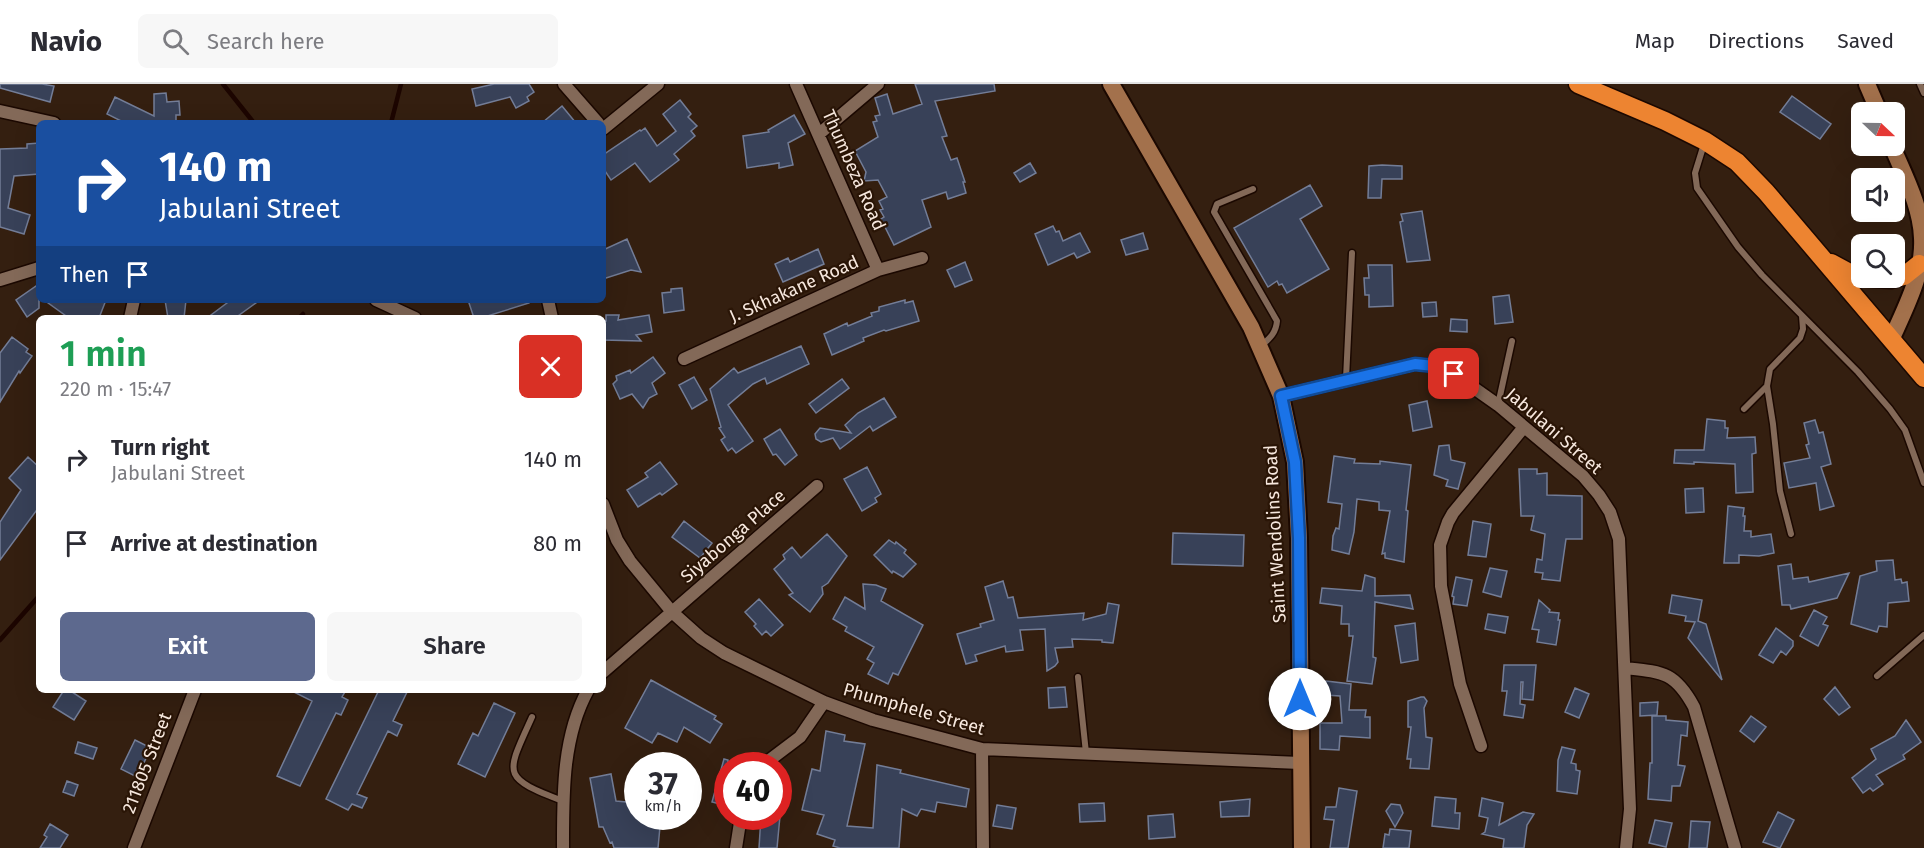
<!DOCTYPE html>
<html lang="en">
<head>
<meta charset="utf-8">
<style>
	:root { --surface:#fff; --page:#f7f7f7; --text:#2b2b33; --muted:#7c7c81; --line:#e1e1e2; --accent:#5d698e }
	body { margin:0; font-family:"Fira Sans",sans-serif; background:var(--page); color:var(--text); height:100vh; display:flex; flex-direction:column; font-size:22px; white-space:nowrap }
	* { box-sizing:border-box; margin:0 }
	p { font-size:20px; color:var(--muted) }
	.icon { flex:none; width:33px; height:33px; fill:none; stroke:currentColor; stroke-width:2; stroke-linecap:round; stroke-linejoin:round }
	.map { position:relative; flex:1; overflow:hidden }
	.drawer { position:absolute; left:36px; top:231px; width:570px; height:378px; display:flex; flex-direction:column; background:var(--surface); border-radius:9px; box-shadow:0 6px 24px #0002 }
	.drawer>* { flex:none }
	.banner { position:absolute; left:36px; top:36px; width:570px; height:183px; border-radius:9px; box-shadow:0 6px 24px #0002; background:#1a4fa0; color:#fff; overflow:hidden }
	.needle { width:39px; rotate:112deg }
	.fabs { position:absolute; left:1851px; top:18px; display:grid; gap:12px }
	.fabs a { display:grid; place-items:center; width:54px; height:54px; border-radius:9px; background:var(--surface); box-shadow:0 6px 24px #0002; font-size:30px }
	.speed { position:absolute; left:624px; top:668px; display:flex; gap:12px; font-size:30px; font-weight:700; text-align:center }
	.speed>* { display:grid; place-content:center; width:78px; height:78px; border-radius:50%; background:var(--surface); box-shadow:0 6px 24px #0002; line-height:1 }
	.speed small { font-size:15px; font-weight:400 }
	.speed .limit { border:9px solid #d22; background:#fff; color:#111 }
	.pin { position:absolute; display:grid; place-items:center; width:51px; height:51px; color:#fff; margin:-26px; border-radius:12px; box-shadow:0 3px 9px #0006 }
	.me { position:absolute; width:66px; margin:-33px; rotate:0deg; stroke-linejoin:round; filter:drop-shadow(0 0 4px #0008) }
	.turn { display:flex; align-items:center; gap:21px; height:126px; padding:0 24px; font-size:27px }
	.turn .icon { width:78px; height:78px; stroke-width:2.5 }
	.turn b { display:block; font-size:42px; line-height:51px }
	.then { display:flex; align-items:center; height:57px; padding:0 24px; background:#0003; gap:12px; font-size:22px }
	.round { display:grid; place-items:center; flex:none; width:63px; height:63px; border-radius:9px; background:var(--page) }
	.overview { display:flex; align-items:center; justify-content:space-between; height:102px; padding:0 24px }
	h1 { font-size:36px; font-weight:600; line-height:45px; color:#1e9e55 }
	.primary-button { display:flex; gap:12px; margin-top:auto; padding:12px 24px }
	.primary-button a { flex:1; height:69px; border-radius:9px; background:var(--accent); color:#fff; font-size:24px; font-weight:600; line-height:69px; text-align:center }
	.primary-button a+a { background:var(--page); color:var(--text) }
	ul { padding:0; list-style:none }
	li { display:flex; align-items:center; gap:18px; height:84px; padding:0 24px }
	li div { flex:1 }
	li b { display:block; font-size:22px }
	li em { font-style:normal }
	header { display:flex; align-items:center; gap:36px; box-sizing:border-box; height:84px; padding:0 30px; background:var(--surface); border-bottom:2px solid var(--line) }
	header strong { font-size:28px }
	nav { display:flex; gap:33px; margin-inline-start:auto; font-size:21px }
	.search { width:420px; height:54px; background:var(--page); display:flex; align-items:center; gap:15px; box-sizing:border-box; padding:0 21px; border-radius:9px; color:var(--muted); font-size:22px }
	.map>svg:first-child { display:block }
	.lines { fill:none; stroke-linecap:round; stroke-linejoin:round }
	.stream { stroke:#1c0500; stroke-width:4.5 }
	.building { fill:#384158; stroke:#737d97; stroke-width:1.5 }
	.lane-casing { stroke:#1b0800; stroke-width:9 }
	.street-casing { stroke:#1b0800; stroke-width:15 }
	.secondary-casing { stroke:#1b0800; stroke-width:20 }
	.highway-casing { stroke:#1b0800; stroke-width:21 }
	.lane { stroke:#836958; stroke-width:6 }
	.street { stroke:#836958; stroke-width:12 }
	.secondary { stroke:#a3714c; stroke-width:16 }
	.highway { stroke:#ed8431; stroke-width:18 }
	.route-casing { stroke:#114b97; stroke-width:15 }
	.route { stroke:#1a73e8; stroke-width:10 }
	.labels { text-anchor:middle; stroke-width:4.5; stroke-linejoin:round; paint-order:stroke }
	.street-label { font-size:18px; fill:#f7e8de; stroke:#2a1506 }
</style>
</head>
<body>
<header>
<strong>Navio</strong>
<div class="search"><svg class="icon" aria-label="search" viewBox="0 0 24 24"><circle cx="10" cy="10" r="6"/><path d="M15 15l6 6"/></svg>Search here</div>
<nav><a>Map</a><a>Directions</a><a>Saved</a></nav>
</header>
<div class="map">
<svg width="1924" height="764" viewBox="0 0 1924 764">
	<rect width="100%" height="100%" fill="#341f10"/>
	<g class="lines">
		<path class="stream" d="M223,0L254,39
			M391,39L401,0
			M299,234L303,230
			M0,556L39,512"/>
	</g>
	<path class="building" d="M0,0H42L54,2L50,18L0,4Z
		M494,0H529L534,8L527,13L529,17L516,24L510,13L476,22L472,5Z
		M915,0H994L995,7L935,17L947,52L942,53L951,76L957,74L965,98H963L966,109L948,115L946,108L922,116L931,143L894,161L881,135L884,133L880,126L883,125L879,117L887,113L878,96L864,97L866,88L855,67L878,53L873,38L877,37L875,32L880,31L875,14L887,10L893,30L922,20Z
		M166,9L167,18L179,17L180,31H176V39H125L107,30L115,13L154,32V10Z
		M1792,12L1831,40L1820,55L1780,28Z
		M680,16L691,30L688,33L697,42L691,47L695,52L674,70L679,76L650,98L635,79L611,96L603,84V71L640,46L641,47L645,44L657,62L676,47L663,30Z
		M562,22L576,39H542Z
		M794,31L805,50L788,59L793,81L779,84V79L747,84L743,52L769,48L768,46Z
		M39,59V90L14,92L8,124L30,131L24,150L0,143V65L27,64V60Z
		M1030,79L1036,89L1020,98L1014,89Z
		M1382,81L1402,82V95H1382L1381,114H1368L1369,82Z
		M1310,101L1322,122L1300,135L1329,185L1287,209L1282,200L1279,201L1277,197L1268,203L1234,144Z
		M1422,127L1430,176L1407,178L1400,138L1403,137L1401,130Z
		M1053,142L1056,148L1059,147L1063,157L1080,149L1090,168L1077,174L1074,169L1048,181L1035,150Z
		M1143,149L1148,165L1126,171L1121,156Z
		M627,155L641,188L631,186L603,195V166Z
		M818,165L824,180L783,198L775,180L788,174L790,178Z
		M965,178L972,196L955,203L947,186Z
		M1368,181H1392L1393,222L1369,223V211H1365L1364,194H1369Z
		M39,200V224L27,233L16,216Z
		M682,204L684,226L664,229L662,209L671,208V205Z
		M1509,211L1513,238L1495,240L1493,213Z
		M44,216H106L99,234H69Z
		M165,216H186L184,234H168Z
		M231,216H260L235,234H207Z
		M468,216H529V219L481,234H474Z
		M905,216V219L913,217L919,237L886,247L884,246L863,254L864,257L832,271L824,250L847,239L848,242L872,232L871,229L879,227V223Z
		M1436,218L1437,232L1423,233L1422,219Z
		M606,231H619L618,236L649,231L652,248L636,251L641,257L603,256V237H606Z
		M1451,235L1467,236V248L1450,247Z
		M12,253L28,265L26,268L32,272L20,289L19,287L0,318V269Z
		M801,262L809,280L767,300L765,294L753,300L728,321L753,357L736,369L732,364L728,367L721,356L725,353L719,344L721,343L710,305L734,284L738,289Z
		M653,273L665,289L652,299L657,310L649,314L643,324L632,310L620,315L613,300L617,296L616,292L630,286L631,289Z
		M694,293L707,316L692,325L679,301Z
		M842,295L849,304L816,329L809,320Z
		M884,314L896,333L873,347L870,342L840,365L833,354L821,358L816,355L815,350L820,344L851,349L845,341L858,329Z
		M1427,317L1432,343L1413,347L1409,321Z
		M1707,335L1725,337V344H1728L1727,354L1755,353L1756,369L1752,370L1753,408L1736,409L1735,380L1694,378V380L1674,379L1675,366H1704Z
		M1815,336L1819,349L1823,348L1831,380L1821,383L1834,422L1820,426L1816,399L1789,404L1784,379L1810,374L1806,361L1809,360L1804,339Z
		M780,345L797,371L785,381L776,370L773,371L764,355Z
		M1449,361L1451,376L1465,379L1458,405L1446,402L1448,396L1434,391L1439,362Z
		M1334,372L1355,375L1354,379L1380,380V377L1411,381L1406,426L1408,427L1404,478L1385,474V469L1382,470L1390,427L1379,426V418L1357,415L1354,448L1349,470L1332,466L1333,452L1336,444L1339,445L1342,420L1328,418Z
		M28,373L39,383V423L0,476V438L21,406L9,394Z
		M660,378L677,400L662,411L660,409L638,423L627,406L648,393L645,389Z
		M867,383L881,410L875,414L877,418L862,427L844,395Z
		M1519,385H1537V390L1547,389V411L1582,412V455H1566L1560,497L1542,495L1543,489L1535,488L1537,475L1542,476L1545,450L1531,446L1534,432H1521Z
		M1703,404L1704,428L1686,429L1685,405Z
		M1728,422L1744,424L1743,432H1745L1744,447H1751V453L1771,450L1774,469L1759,472L1739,471V479H1724Z
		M684,437L712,459L700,474L672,453Z
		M1473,437L1491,440L1486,473L1468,471Z
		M1173,449L1244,451L1243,482L1172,480Z
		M827,450L847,472L828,499L822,503L823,510L810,528L789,511L793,509L774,485L785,475L783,471L792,463L801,474Z
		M889,456L895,460L896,458L906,466L904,469L916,480L903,493L893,487L892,489L874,471Z
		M1893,476L1895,496L1901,495L1902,499L1907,498L1909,517L1888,519L1887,543L1879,542L1877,548L1851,540L1860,492L1877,487L1876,477Z
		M1791,480L1793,495L1808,493L1809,498L1849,489L1837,514L1791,525L1790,521H1782L1778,482Z
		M1490,484L1507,487L1501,513L1483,508Z
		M1365,491L1375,494V512L1410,511L1413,525L1375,518L1373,573L1376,574L1372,600L1347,597L1353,552H1349V540H1341L1342,522L1320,519L1322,504L1362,507Z
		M1456,493L1472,496L1467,522L1453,520L1454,513L1452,512Z
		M1003,497L1008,514L1013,513L1018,534L1084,529L1083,536L1106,530L1108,519L1119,521L1113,559L1102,558V556L1072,555L1073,563L1055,564L1058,578L1055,582L1047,587L1045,545L1020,546L1023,566L1006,568L1005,562L975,571L977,577L966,580L957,550L981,543L980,540L994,536L985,503Z
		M863,500L876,501L886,505L881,517L923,541L898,591L893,589L888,600L868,590L874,579L867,575L874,563L845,547L847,543L833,535L845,513L865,525Z
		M1672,511L1702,516L1698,537L1706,540L1722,596L1688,554L1695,538L1685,537L1686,532L1669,529Z
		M759,515L783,541L771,552L766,547L762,551L754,542L756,540L745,528Z
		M1539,516L1550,526L1549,528L1559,529L1558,536H1560L1556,561L1537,558L1539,546L1532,545Z
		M1814,526L1827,533L1823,540L1828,542L1818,562L1800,552Z
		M1488,530L1508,533L1505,549L1485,545Z
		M1415,539L1418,576L1401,579L1395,542Z
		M1776,544L1793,557V562L1786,571L1781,567L1773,579L1759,571Z
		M1504,581H1536L1533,616L1522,615L1523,598H1521L1520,620L1525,621L1523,634L1504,631L1507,607H1502Z
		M651,596L716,632L714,635L722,640L710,659L684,643L677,658L658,649L652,659L625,644Z
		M1326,597L1351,600L1349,626H1366L1365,633H1370V654L1340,652L1339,666L1320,665V639H1342L1340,612L1325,611Z
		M1065,603L1067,623L1049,624L1048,604Z
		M1835,603L1850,623L1839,631L1824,615Z
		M1575,604L1589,610L1579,634L1565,628Z
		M64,606H69L86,617L74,636L53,623Z
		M290,606H346L342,613L348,616L341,631L336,629L300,702L277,692L312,617Z
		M379,606H408L393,637L402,641L397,652L388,647L357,710L367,714L362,724L352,720L348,726L326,715Z
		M1421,613H1424L1427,617L1424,624L1426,653L1432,654L1429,685L1410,684L1411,675H1407L1411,643H1408V617Z
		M1658,618L1657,631L1640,632V619Z
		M494,619L515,629L485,693L458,680L473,649L478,652Z
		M1652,632H1666V636L1688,638L1687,652L1681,651L1678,681L1685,682L1680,702H1672L1671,717L1648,715L1650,679H1652Z
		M1751,632L1766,643L1754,658L1740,647Z
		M1906,636L1921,658L1903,671L1905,675L1876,691L1883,700L1873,707L1870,704L1863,709L1852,694L1876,675L1871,665L1895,652Z
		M826,647L845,651L844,657L865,660L847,742L873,744L877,681L901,686L900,689L969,705L966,723L937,718L935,728L921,725L917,732L902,725L899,764H840L833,762L835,756L817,750L824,731L802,726L812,685L820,687Z
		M135,656L151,664L137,693L121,685Z
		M78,658L97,664L93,675L75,669Z
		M1562,663L1575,666L1571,679L1576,680V686L1580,687L1577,710L1557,707L1558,676Z
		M724,675L728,676V722L712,718Z
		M611,690L616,717L637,719L638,732H661L658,764H614L612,758L610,759L603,743H599L590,694Z
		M67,697L78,701L74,712L63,708Z
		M1339,704L1357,707L1348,764H1330L1334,736L1324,735L1326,723H1336Z
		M1435,713L1456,715L1455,729H1460L1459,745L1432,742Z
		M1482,714L1503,719L1499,741L1523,728L1534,730L1527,741L1524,764H1503L1504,755L1482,750L1485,748L1488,734L1479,732Z
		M1250,715L1249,732L1221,733L1220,718Z
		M1104,719L1105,737L1080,738L1079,720Z
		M1391,720L1400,721L1403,729L1395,743L1386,727Z
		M997,721L1016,724L1012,745L993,742Z
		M1778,728L1794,736L1780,764L1763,758Z
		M1173,730L1175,753L1149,755L1148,732Z
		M761,732H780L777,764H759Z
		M1655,736L1672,739L1666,763L1649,759Z
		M1691,737L1710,738L1707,764H1689Z
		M50,740L68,751L60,764H40L47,753L44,751Z
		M1390,745L1411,747L1409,764H1383L1385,750L1389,751Z"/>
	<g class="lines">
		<defs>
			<path id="lane" d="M1920,0L1924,9
				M1704,60L1695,89L1697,104L1738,163L1762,191L1858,288L1890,325L1905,346L1924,399
				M1253,105L1217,120L1214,128L1277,237C1276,249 1270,254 1262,261
				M1346,295L1352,169
				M1498,321L1512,257
				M1744,325L1767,302
				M1791,450L1780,407L1773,340L1767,302L1770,285L1800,254L1803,245L1802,232
				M1877,592L1924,551
				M1078,593L1086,669
				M532,633C506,691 500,693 563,717"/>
			<path id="street" d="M564,0L598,39
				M796,0L878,186
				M0,27L54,39
				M603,45L658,0
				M819,50L878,0
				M0,196L39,184
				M376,216L415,234
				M548,216L552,234
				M130,234L134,216
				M684,275L878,186L922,174
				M1281,312L1415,280L1434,282L1454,290L1498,321L1583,392L1599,411L1610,428L1619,455L1630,725L1626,764
				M603,420L617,456L630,477L672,528L701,554L724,569L824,618L873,636L982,665L1300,679
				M1625,584C1663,588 1675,588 1694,623L1735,764
				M603,588L817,402
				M1481,662L1460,600L1441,502L1440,461L1448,438L1453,429L1524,343
				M982,665L983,764
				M763,681L800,653L824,618
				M134,764L195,606
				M563,764C563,711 562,653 588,606
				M736,764L741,732"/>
			<path id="secondary" d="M1111,0L1251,243L1281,312L1295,378L1299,454L1302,764
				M1867,0L1879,28
				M1891,256C1905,225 1924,189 1922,154C1921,122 1904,91 1892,62"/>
			<path id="highway" d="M1578,0L1665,37L1705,57L1737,78L1766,108L1924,294
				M1831,179L1857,193L1891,195L1904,192L1919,180"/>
		</defs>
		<use href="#lane" class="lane-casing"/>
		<use href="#street" class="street-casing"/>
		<use href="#secondary" class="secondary-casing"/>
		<use href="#highway" class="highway-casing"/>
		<use href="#lane" class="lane"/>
		<use href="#street" class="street"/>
		<use href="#secondary" class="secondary"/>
		<use href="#highway" class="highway"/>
	</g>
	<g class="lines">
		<defs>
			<path id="route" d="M1300,615L1299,454L1295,378L1281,312L1415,280L1434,282L1454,290"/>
		</defs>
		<use href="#route" class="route-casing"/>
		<use href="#route" class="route"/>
	</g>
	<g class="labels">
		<g class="street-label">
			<text transform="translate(854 86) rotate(66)" y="6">Thumbeza Road</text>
			<text transform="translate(794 205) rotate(-24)" y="6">J. Skhakane Road</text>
			<text transform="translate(1554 347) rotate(41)" y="6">Jabulani Street</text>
			<text transform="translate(1275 450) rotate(-93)" y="6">Saint Wendolins Road</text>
			<text transform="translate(733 452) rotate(-41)" y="6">Siyabonga Place</text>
			<text transform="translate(914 625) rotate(16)" y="6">Phumphele Street</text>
			<text transform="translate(147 679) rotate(-69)" y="6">211805 Street</text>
		</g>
	</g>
</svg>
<div class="fabs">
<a><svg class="needle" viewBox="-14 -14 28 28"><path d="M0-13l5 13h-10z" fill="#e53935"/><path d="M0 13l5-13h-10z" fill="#7c7c81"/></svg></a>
<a><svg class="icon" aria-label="sound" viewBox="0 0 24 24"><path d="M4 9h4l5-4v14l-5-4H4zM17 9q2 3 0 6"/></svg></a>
<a><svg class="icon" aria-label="search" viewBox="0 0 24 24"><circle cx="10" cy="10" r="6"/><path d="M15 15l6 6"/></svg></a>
</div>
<div class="speed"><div>37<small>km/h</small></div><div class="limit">40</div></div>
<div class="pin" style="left:1454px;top:290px;background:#d93025"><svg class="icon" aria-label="arrive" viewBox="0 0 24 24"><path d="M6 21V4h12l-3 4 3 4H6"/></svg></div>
<svg class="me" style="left:1300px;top:615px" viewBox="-20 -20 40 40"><circle r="19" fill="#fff"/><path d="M0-13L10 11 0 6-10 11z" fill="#1a73e8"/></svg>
<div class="banner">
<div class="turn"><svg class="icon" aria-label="right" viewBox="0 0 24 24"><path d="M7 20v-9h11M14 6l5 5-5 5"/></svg><div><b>140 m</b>Jabulani Street</div></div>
<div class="then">Then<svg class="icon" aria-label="arrive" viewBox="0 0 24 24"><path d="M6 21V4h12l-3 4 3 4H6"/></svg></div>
</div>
<section class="drawer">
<div class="overview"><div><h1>1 min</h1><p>220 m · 15:47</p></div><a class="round" style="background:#d93025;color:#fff"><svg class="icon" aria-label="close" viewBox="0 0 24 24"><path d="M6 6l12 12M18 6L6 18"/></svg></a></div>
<ul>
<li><svg class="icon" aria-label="right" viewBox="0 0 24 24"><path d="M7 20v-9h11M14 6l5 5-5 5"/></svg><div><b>Turn right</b><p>Jabulani Street</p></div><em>140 m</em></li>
<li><svg class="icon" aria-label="arrive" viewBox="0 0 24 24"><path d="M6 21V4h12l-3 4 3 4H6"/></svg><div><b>Arrive at destination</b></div><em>80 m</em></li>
</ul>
<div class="primary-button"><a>Exit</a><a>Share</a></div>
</section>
</div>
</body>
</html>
